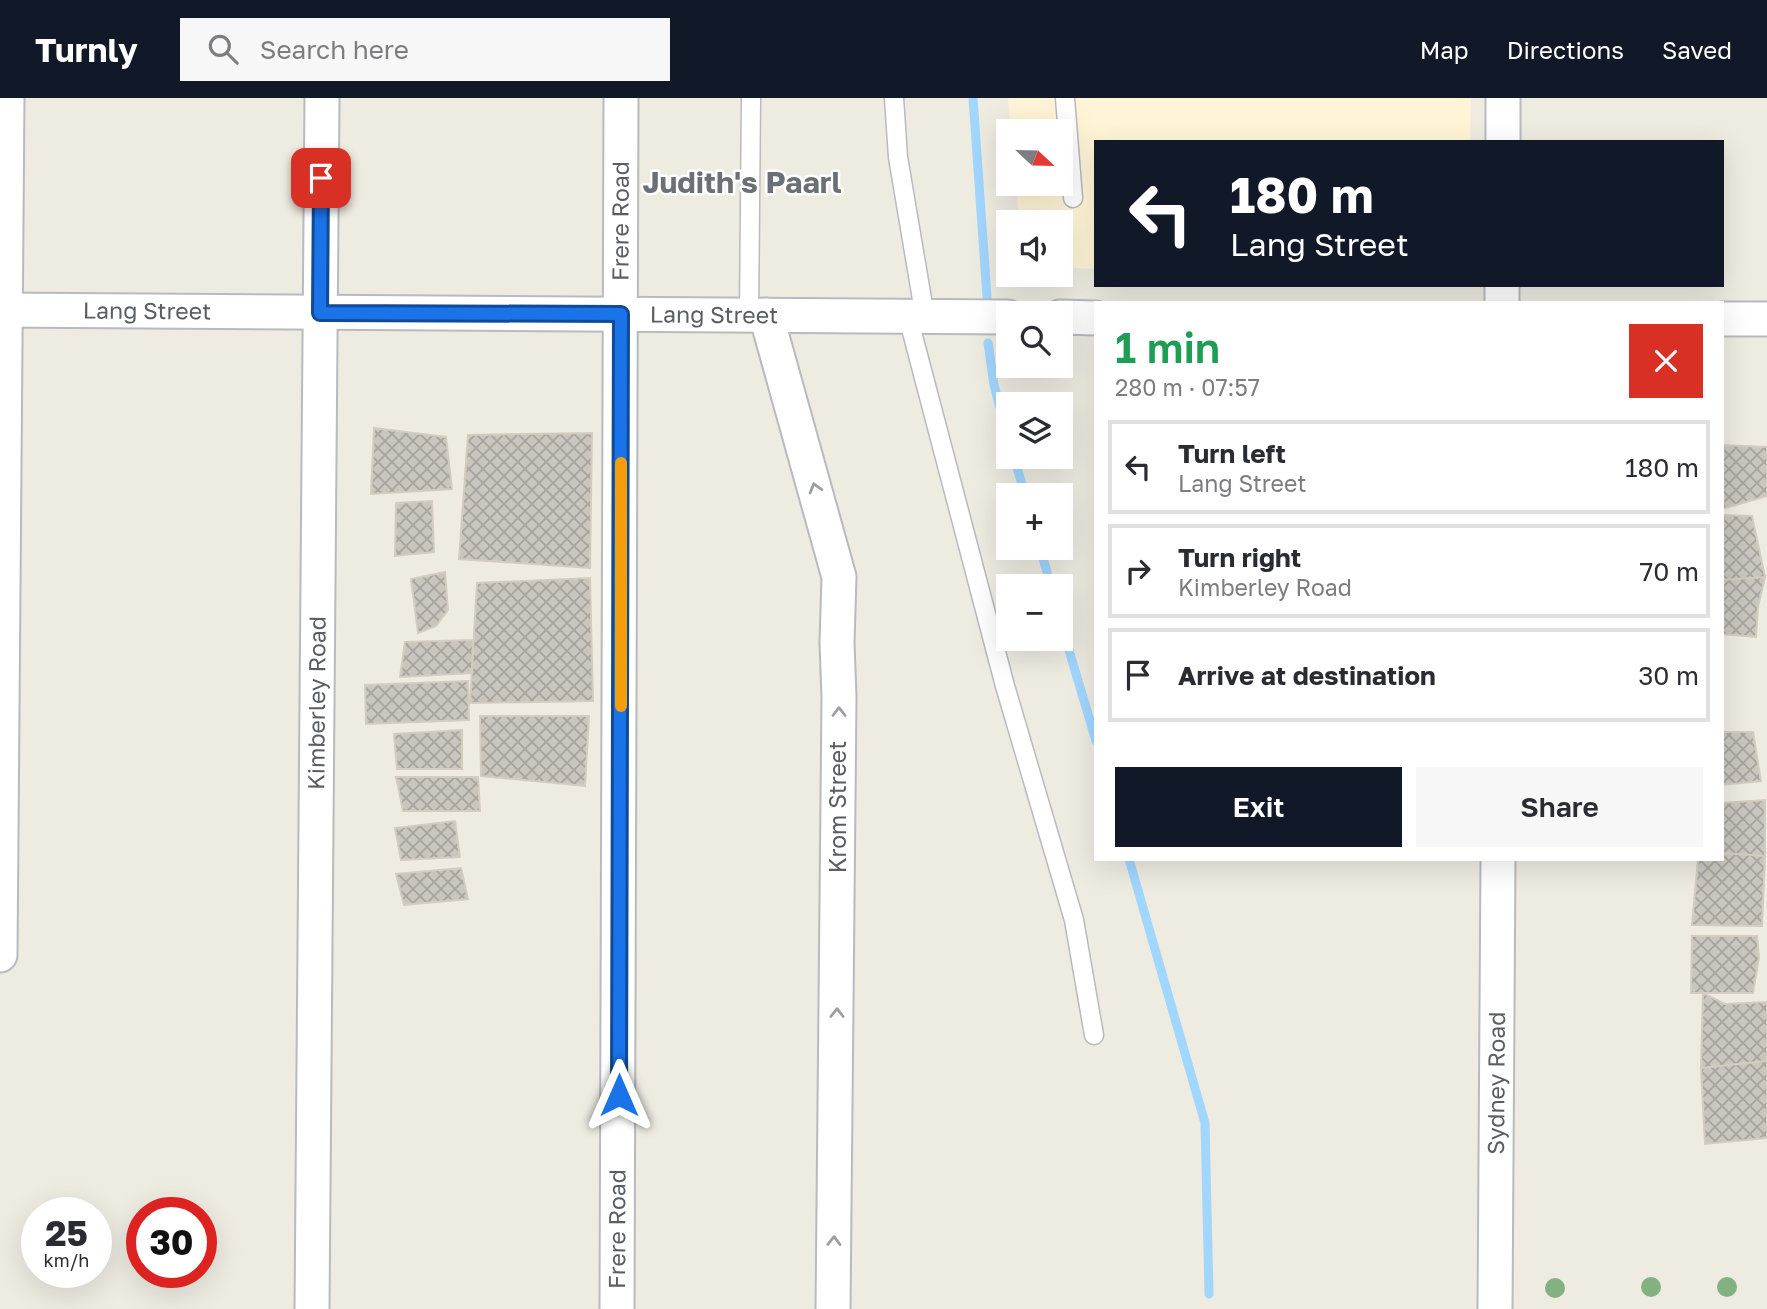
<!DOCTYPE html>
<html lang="en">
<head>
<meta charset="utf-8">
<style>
	:root { --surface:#fff; --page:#f7f7f7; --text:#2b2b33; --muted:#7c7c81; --line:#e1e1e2; --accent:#111827 }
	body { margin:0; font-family:"Golos Text",sans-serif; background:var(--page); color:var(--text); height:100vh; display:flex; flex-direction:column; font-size:26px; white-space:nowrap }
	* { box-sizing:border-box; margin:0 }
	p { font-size:23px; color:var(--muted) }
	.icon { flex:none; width:38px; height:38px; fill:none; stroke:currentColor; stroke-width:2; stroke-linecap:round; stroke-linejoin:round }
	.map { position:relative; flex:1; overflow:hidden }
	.drawer { position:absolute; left:1094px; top:203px; width:630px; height:560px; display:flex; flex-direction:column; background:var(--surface); border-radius:0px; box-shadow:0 7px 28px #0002 }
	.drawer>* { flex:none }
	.top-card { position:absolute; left:1094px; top:42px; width:630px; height:147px; border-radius:0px; box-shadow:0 7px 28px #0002; background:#111827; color:#fff; overflow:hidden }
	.needle { width:46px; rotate:112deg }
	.tools { position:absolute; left:996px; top:21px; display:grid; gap:14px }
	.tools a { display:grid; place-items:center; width:77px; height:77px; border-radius:0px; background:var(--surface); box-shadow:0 7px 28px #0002; font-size:35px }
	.speed { position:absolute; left:21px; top:1099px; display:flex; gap:14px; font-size:35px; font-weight:700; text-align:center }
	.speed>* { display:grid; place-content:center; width:91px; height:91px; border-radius:50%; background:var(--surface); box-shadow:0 7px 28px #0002; line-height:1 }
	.speed small { font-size:18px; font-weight:400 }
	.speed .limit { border:10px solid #d22; background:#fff; color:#111 }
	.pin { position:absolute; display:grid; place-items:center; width:60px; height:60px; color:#fff; margin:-30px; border-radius:14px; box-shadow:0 4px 10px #0006 }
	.me { position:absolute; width:77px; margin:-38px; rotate:0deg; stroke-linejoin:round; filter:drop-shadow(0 0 5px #0008) }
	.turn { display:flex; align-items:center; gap:24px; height:147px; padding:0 21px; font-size:32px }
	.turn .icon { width:91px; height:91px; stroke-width:2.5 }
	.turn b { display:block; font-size:49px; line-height:60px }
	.round { display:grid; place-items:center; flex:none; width:74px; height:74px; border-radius:0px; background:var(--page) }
	.head { display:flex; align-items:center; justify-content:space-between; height:119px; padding:0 21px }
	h1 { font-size:42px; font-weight:600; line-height:52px; color:#1e9e55 }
	.action { display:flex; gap:14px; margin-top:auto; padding:14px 21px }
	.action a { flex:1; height:80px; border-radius:0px; background:var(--accent); color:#fff; font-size:28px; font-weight:600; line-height:80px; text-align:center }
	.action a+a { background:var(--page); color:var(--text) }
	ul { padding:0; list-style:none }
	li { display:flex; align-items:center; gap:21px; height:94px; margin:0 14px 10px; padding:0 7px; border:4px solid var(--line); border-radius:0px }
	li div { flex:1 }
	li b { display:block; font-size:26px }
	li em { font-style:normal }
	header { display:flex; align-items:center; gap:42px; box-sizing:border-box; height:98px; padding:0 35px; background:var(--accent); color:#fff }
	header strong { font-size:33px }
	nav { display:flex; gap:38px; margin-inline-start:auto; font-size:24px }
	.search { width:490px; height:63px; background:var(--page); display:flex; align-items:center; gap:18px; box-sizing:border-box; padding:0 24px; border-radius:0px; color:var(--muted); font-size:26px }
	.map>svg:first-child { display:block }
	.commercial { fill:#fff5d6 }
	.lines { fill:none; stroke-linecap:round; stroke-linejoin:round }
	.stream { stroke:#a1d6ff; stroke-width:9 }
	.building { fill:url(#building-cross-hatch); stroke:#d4cdbf; stroke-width:2 }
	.service-casing { stroke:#b7babf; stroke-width:21 }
	.minor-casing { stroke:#b7babf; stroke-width:37 }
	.service { stroke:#fff; stroke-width:18 }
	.minor { stroke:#fff; stroke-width:33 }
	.tree { fill:#83b17f }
	.oneway { stroke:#9c9ea2 }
	.route-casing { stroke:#114b97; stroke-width:18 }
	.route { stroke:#1a73e8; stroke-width:12 }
	.slow { stroke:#f59e0b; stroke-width:12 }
	.labels { text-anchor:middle; stroke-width:5; stroke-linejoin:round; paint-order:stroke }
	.street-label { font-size:23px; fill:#5a5e64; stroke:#fff }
	.district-label { font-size:30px; font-weight:bold; fill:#6b7076; stroke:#fff }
</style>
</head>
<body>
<header>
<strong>Turnly</strong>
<div class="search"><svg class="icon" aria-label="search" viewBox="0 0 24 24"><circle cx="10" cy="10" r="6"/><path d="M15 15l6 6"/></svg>Search here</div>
<nav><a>Map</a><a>Directions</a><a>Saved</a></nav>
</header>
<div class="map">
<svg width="1767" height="1211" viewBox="0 0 1767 1211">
	<defs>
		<pattern id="building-cross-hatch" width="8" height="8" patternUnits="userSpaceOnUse" patternTransform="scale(1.75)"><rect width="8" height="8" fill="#c9c6be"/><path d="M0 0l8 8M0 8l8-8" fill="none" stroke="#a6a49e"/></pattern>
	</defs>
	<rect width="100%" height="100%" fill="#eeebe1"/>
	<path class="commercial" d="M1008,0H1471L1470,44H1096L1095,171L1061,169L1060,124H1019L1016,86H1060V33H1011Z"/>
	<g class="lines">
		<path class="stream" d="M973,0L987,199
			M988,245L994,287L1008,340
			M1014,359L1025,397
			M1040,450L1051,488
			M1060,522L1096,643
			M1129,761L1205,1025L1209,1196"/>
	</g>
	<path class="building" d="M374,330L446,339L452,391L371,396Z
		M592,335L590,470L459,461L468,337Z
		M1722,347L1767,349V398L1722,411Z
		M432,403L434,454L395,458L396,405Z
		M1722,417L1752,418L1765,479L1722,482Z
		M445,474L448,512L436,528L418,535L411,481Z
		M1765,479L1758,509L1756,539L1722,536V482Z
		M590,480L593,603L470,605L477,485Z
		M473,542L472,575L400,579L405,544Z
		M468,583L469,622L366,626L365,587Z
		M480,618H589L585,688L481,678Z
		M462,632V671H397L394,636Z
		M1722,634H1753L1761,683L1722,687Z
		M396,679H478L480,713H403Z
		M1765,702V758L1722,755V705Z
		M455,723L460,759L401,762L395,730Z
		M1722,755L1765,758L1762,828L1692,827L1698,761H1722Z
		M461,770L468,801L404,807L396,776Z
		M1692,838H1757L1759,859L1753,895H1691Z
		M1703,895L1725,906L1767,904V963L1701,970Z
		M1767,963V1040L1705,1046L1701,970Z"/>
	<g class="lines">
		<defs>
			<path id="service" d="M894,0L898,59L925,219
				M1065,0L1073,100
				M749,217L751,0
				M908,219L1005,588L1074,822L1094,937"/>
			<g id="minor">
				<path d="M1503,44V0"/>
				<path d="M1502,205V187"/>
				<path id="s1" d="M0,212L1008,219"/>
				<path d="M766,217L839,479L837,545L839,599L833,1211"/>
				<path d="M1060,219L1096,220"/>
				<path d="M1722,221H1767"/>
				<path d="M0,857L7,0"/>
				<path id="s2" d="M312,1211L322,0"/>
				<path id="s3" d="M617,1211L621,0"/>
				<path id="s4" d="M1495,1211L1498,761"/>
			</g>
		</defs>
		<use href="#service" class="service-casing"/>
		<use href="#minor" class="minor-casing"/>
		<use href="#service" class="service"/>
		<use href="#minor" class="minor"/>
	</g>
	<g class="tree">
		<circle cx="1651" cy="1189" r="10"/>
		<circle cx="1727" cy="1189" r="10"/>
		<circle cx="1555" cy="1190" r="10"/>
	</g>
	<defs><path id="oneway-chevron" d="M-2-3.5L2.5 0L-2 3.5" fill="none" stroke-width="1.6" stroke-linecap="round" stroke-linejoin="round" transform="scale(1.75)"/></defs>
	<g class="oneway">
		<use href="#oneway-chevron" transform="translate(815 390) rotate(-106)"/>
		<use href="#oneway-chevron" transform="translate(839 614) rotate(-90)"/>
		<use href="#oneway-chevron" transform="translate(837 915) rotate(-90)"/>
		<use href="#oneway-chevron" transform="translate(834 1143) rotate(-89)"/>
	</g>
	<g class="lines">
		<defs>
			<path id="route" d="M321,80L320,215L621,216L619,997"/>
		</defs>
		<use href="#route" class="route-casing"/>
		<use href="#route" class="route"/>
		<path class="slow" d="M621,365V608"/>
	</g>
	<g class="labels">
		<g class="street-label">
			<text dy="8" stroke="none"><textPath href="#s3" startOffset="1088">Frere Road</textPath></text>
			<text dy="8" stroke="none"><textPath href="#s1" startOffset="147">Lang Street</textPath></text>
			<text dy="8" stroke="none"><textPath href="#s1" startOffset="714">Lang Street</textPath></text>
			<text dy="8" stroke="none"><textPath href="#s2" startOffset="606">Kimberley Road</textPath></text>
			<text transform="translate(838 709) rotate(-90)" y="8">Krom Street</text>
			<text dy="8" stroke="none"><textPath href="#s4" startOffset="226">Sydney Road</textPath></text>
			<text dy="8" stroke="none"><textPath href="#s3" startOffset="80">Frere Road</textPath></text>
		</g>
		<g class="district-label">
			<text x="742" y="95">Judith's Paarl</text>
		</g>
	</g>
</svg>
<div class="tools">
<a><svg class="needle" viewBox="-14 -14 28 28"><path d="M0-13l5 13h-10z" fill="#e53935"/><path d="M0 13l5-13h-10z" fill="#7c7c81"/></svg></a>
<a><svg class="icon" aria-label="sound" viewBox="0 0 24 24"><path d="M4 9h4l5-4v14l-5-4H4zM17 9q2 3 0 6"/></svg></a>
<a><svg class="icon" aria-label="search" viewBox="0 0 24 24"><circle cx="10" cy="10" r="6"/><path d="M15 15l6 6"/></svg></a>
<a><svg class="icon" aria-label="layers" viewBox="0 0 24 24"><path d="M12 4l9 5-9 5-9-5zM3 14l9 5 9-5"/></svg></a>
<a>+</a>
<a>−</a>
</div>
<div class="speed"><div>25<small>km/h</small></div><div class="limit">30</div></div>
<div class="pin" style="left:321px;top:80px;background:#d93025"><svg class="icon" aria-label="arrive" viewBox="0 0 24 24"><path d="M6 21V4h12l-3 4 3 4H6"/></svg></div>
<svg class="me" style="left:619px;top:997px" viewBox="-20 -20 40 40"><path d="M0-17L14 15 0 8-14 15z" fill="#1a73e8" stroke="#fff" stroke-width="4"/></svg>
<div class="top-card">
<div class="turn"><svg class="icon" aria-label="left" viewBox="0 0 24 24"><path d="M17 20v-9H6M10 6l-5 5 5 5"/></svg><div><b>180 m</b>Lang Street</div></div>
</div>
<section class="drawer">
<div class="head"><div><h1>1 min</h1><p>280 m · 07:57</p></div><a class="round" style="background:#d93025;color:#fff"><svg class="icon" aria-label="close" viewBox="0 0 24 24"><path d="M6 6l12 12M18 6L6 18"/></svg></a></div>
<ul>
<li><svg class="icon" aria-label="left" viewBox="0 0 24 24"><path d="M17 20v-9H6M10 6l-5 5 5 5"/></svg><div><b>Turn left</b><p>Lang Street</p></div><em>180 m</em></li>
<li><svg class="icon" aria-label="right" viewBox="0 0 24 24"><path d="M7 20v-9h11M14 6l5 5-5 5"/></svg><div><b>Turn right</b><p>Kimberley Road</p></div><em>70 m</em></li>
<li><svg class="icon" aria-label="arrive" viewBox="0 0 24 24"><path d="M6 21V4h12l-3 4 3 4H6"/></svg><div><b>Arrive at destination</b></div><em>30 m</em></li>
</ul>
<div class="action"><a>Exit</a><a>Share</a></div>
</section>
</div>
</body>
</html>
